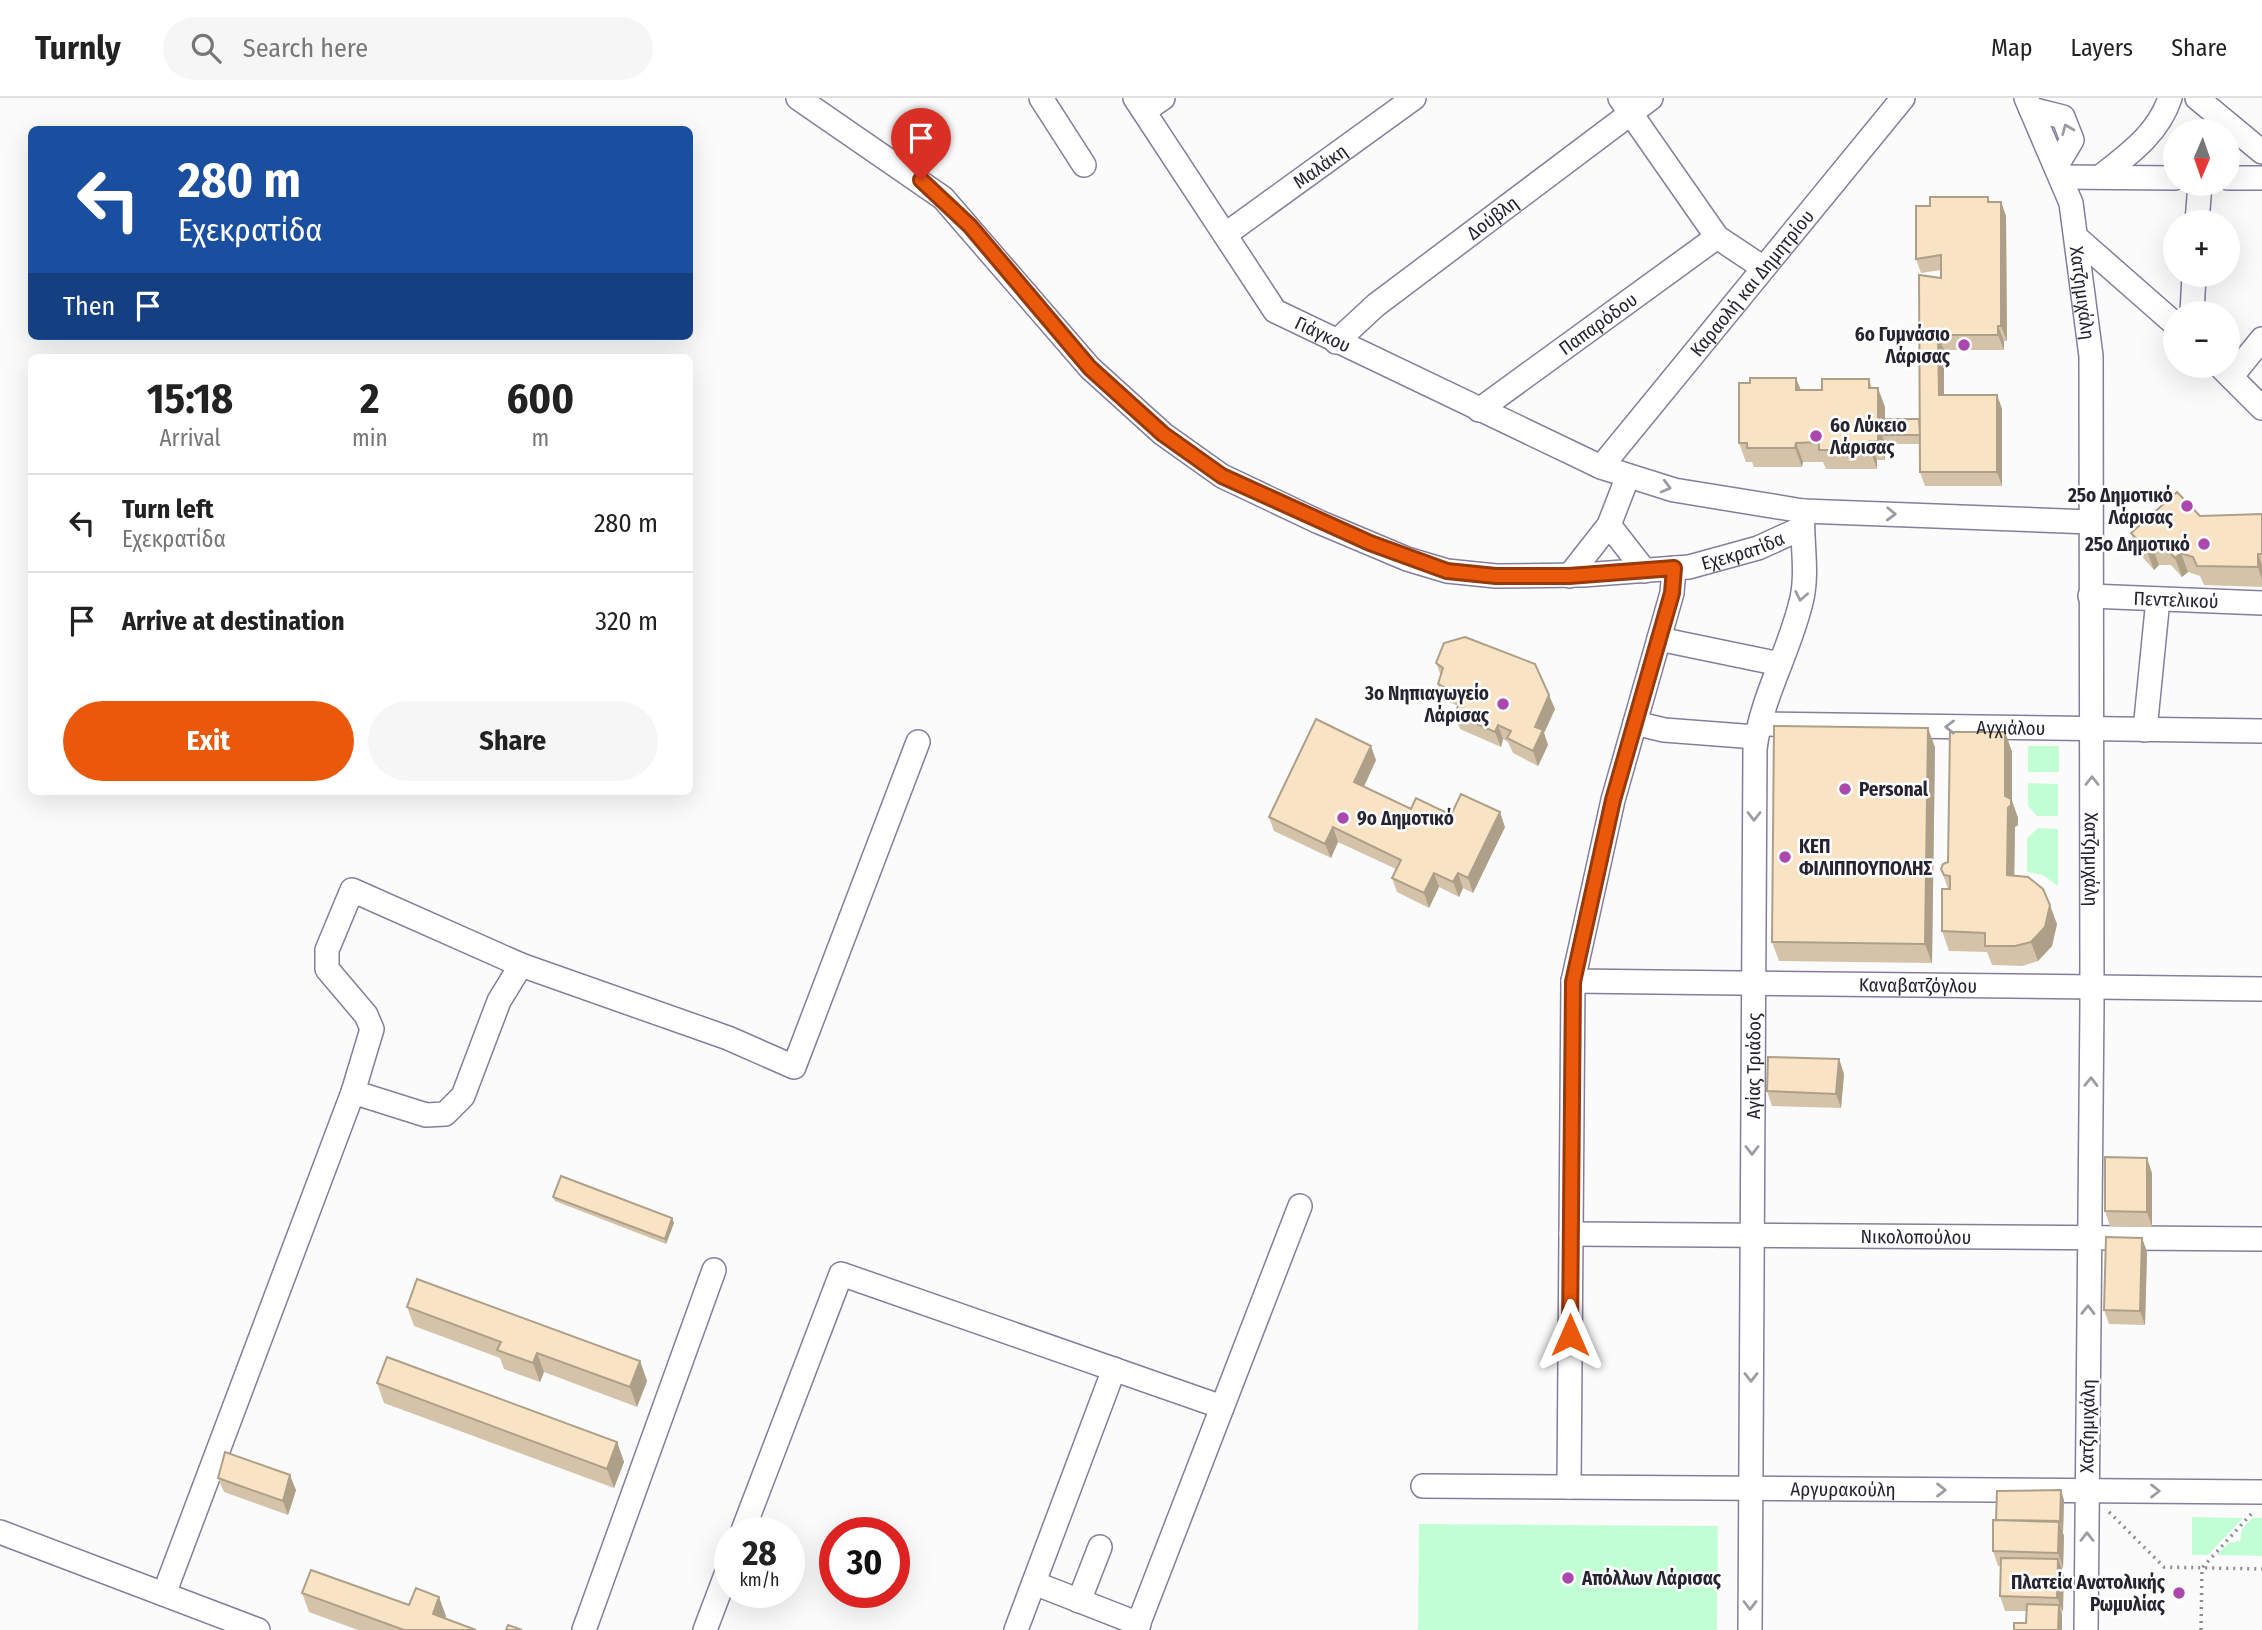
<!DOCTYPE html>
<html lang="en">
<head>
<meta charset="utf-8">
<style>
	:root { --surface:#fff; --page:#f6f6f6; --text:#222; --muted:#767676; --line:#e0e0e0; --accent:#ea580c }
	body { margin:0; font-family:"Fira Sans Condensed",sans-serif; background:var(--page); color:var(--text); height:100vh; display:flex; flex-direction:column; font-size:26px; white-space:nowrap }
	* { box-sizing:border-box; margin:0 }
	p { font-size:23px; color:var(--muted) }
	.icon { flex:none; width:38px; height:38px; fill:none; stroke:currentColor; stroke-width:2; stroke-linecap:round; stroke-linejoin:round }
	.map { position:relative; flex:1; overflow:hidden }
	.sheet { position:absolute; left:28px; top:256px; width:665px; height:441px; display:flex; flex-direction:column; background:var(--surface); border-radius:10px; box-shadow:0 7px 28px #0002 }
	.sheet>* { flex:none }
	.hud { position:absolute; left:28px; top:28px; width:665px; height:214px; border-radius:10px; box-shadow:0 7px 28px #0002; background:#1a4fa0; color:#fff; overflow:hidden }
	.needle { width:46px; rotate:182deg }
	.tools { position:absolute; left:2163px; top:21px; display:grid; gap:14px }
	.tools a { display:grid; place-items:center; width:77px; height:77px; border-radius:50%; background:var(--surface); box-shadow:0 7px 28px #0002; font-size:35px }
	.speed { position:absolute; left:714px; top:1419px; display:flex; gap:14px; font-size:35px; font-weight:700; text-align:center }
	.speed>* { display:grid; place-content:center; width:91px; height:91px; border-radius:50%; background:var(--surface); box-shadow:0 7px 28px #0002; line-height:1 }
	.speed small { font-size:18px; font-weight:400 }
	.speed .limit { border:10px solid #d22; background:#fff; color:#111 }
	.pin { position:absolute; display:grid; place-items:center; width:60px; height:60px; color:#fff; margin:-72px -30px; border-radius:50% 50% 50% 0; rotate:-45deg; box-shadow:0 0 7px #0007 }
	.pin .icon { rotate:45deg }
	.me { position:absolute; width:77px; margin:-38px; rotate:0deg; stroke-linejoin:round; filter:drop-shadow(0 0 5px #0008) }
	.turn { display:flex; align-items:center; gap:24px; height:147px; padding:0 35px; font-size:32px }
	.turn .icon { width:91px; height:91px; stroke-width:2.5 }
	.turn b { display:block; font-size:49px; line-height:60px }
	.then { display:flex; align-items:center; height:66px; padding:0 35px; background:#0003; gap:14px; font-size:26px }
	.eta { display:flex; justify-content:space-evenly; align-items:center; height:119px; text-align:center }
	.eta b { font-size:42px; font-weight:700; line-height:49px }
	.button { display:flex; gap:14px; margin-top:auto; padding:14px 35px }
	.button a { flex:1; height:80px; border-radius:42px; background:var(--accent); color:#fff; font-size:28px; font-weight:700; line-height:80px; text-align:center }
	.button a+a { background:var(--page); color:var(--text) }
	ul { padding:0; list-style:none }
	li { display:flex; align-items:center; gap:21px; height:98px; padding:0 35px; border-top:2px solid var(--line) }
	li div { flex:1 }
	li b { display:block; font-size:26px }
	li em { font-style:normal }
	header { display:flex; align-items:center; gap:42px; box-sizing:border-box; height:98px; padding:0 35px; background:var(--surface); border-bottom:2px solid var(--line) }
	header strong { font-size:33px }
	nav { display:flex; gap:38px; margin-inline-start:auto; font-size:24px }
	.search { width:490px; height:63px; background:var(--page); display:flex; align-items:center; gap:18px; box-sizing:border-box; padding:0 24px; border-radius:38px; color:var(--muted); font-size:26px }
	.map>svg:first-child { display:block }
	.green { fill:#c2fed4 }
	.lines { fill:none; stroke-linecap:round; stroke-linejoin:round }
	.minor-casing { stroke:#857d9c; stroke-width:26 }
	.path { stroke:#8e8c93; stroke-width:3.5; stroke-dasharray:2 5; stroke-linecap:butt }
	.minor { stroke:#fff; stroke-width:23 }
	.wall { fill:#d5c3a9 }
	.shaded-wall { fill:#ae9f89 }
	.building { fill:#f8e3c4; stroke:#ae9f89; stroke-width:2 }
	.oneway { stroke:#9e9ca2 }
	.route-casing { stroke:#983908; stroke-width:18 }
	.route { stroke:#ea580c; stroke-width:12 }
	.poi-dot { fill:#ab48ad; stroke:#fff; stroke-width:2.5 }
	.labels { text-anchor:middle; stroke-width:5; stroke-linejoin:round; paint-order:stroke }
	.street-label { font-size:19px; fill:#272431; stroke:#fff }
	.poi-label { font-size:19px; font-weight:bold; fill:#272431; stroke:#fff; text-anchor:end }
</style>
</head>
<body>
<header>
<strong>Turnly</strong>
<div class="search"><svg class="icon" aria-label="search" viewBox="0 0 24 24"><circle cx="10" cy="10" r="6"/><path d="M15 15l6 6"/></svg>Search here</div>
<nav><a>Map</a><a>Layers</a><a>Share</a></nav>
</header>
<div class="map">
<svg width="2262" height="1532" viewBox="0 0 2262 1532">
	<rect width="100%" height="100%" fill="#fbfbfb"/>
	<path class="green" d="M2028,648H2059V674H2028Z
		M2028,685L2058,686V718H2037L2028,708Z
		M2038,730L2058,731V788L2043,777L2027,774V740Z
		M2192,1419L2243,1420L2208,1457H2192Z
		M2252,1420H2262V1458L2216,1457L2229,1445L2240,1443L2242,1431Z
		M1419,1426L1718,1428L1717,1532H1418Z"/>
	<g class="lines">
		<defs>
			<g id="minor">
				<path id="s1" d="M798,0L943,100L1090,270L1163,336L1222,378L1319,424L1407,461L1447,473L1496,478L1583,477L1689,469L1758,450L1802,430"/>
				<path d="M1041,0L1084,67"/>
				<path id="s2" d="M1135,0L1275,213L1601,369L1674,392L1803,413L2090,424"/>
				<path d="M1620,0L1717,139L1762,169"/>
				<path id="s3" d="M2026,0L2071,105L2091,258L2092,906L2086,1532"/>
				<path d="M2197,0L2262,54"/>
				<path d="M2031,11L2063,19L2072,42L2057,67"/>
				<path d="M1144,13L1163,0"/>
				<path d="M2062,79L2175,80"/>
				<path d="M2100,79C2129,56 2158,36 2170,0"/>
				<path d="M2228,80H2262"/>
				<path d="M2197,124L2200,86"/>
				<path id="s4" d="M1226,136L1414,0"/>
				<path d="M2077,140L2175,226"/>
				<path d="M2192,215L2194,177"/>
				<path id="s5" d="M1336,244L1376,207L1651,0"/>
				<path d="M2220,268L2262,310"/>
				<path d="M2231,279L2262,241"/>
				<path id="s6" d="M1479,312L1717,139"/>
				<path id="s7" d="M1601,369L1903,0"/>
				<path d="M1609,427L1645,473"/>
				<path d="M1569,478L1609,427L1628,378"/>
				<path id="s8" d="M2090,498L2262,505"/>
				<path d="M1659,541L1780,566"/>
				<path d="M1635,625L1664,632L1756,639"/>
				<path id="s9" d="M1761,626L2262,633"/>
				<path d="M2145,632L2158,501"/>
				<path id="s10" d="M1573,883L2262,891"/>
				<path d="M353,994L426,1017L445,1016L463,998L499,903L521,867"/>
				<path id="s11" d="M1571,1136L2262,1141"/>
				<path id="s12" d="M1423,1388L2262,1394"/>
				<path d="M1569,1389L1573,883L1613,702L1672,495L1674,470"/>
				<path d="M0,1434L258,1532"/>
				<path d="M742,1435L841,1176L1222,1309"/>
				<path d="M1034,1485L1139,1526"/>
				<path d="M164,1496L353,994L372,931L366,917L327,871V852L352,792L521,867L728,940L794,969L918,644"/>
				<path d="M1079,1503L1100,1449"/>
				<path d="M584,1532L714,1172"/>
				<path d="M705,1532L730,1466"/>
				<path d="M1016,1532L1114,1271"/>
				<path d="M1136,1532L1300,1108"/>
				<path id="s13" d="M1750,1532L1755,651C1761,599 1791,551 1802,500C1808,471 1801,442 1803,413"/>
			</g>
		</defs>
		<use href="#minor" class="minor-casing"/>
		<path class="path" d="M2109,1414L2164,1469L2262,1471
			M2201,1532L2202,1470L2253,1414"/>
		<use href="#minor" class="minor"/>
	</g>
	<path class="wall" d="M1988,99L1990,104H2001L2006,118L2007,243H2004V252H1944V297H1997L2002,311V388H1925L1920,374V346H1885V362H1877V371H1826L1823,364H1803L1802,369H1754L1752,364H1746L1739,345L1750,285L1796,280L1801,292H1822L1869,281L1872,290L1885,309V321H1919L1941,180V172L1921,175L1916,161L1930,108Z
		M2262,416V489L2204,487L2200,478L2188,474L2182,479L2171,467H2159L2154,472L2138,454L2131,435L2200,418Z
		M1436,565L1555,611L1544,635L1548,647L1538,668L1513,655L1508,644L1503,641L1501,649L1460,631L1454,616L1458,608L1443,601L1438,586L1441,578Z
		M2005,634L2012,654V703L2018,720V727L2015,729L2014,778L2057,826L2052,848L2038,863L2022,868L1992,867L1987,854L1949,853L1942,833L1948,791L1941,771L1948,764Z
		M1935,649L1932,865L1779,863L1772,844Z
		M1376,662L1364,689L1411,711L1451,717L1505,729L1473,795L1463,790L1459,799L1439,789L1429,810L1397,794L1392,780L1396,771L1338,744L1331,760L1274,733L1269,719Z
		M1839,961L1844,976L1841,1010L1772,1008L1767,993Z
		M2152,1075V1129L2110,1128L2105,1113Z
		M553,1099L672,1120L674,1125L666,1146L555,1103Z
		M2142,1140L2147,1154L2145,1227L2109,1226L2104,1212Z
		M407,1209L640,1263L647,1283L637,1309L544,1274L540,1284L504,1271L500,1260L414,1228Z
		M377,1285L617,1344L624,1364L614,1390L384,1305Z
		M218,1380L296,1392L288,1417L224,1394Z
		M2064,1402L2063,1434H2062L2064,1438L2063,1470H2062L2064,1476L2062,1514V1532H2014L2026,1525L2027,1513H2005L2000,1498L2001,1468H1998L1993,1453L1996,1422Z
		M302,1495L409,1507L446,1518L445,1521L476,1532H358L309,1514Z"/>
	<path class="shaded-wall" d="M2001,104L2006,118L2007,243L2001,228Z
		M1998,228L2004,243V252L1998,237Z
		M1938,237L1944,252V311L1939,297Z
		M1796,280L1803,299L1796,292Z
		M1878,290L1885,309V337H1882L1885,346V362L1878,343Z
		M1997,297L2002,311V388L1997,374Z
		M1870,343L1877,362V371L1870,352Z
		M1796,345L1803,364L1802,369L1795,350Z
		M2152,448L2159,467L2154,472L2147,453Z
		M2181,455L2188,474L2182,479L2175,460Z
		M2258,456L2262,467V482L2258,469Z
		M1549,597L1555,611L1544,635L1548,647L1538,668L1533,653L1535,629Z
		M1498,627L1503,641L1501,649L1495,634Z
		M1928,630L1935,649L1932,865L1925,846Z
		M2005,634L2012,654V703L2018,720V727L2015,729L2014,796L2007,777L2005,698Z
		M1371,648L1376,662L1359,699L1354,684Z
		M1500,714L1505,729L1473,795L1468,780Z
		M1333,729L1338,744L1331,760L1325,746Z
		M1434,775L1439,789L1429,810L1424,795Z
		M1458,775L1463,790L1459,799L1453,784Z
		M2050,807L2057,826L2052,848L2038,863L2031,844Z
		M1839,961L1844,976L1841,1010L1836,996Z
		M2147,1060L2152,1075V1129L2147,1114Z
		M672,1120L674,1125L666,1146L665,1141Z
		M2142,1140L2147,1154L2145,1227L2140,1213Z
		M537,1255L544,1274L540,1284L533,1265Z
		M640,1263L647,1283L637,1309L630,1289Z
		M617,1344L624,1364L614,1390L607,1371Z
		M290,1377L296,1392L288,1417L283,1403Z
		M2061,1392L2064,1402L2063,1434L2060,1424Z
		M2059,1423L2064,1438L2063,1470L2058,1455Z
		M2058,1461L2064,1476L2063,1514L2057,1500Z
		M439,1499L446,1518L441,1532L433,1516Z
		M2059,1507L2062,1517V1532H2058Z"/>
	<path class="building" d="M1930,99H1988V104H2001V228H1998V237H1938L1939,297H1997V374H1920L1919,177L1941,180V157L1916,161V108H1930Z
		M1750,280H1796V292H1822V281H1869V290H1878V343H1870V352H1819V344L1796,345L1795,350H1747V345H1739V285H1750Z
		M1882,321H1919L1920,337H1882Z
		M2177,394L2200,418L2262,416V456H2258V469L2197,468L2193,459L2181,455L2175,460L2164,448H2152L2147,453L2131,435Z
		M1465,539L1535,566L1549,597L1535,629L1543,632L1533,653L1507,640L1511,633L1498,627L1495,634L1454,616L1463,599L1438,586L1443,570L1436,565L1444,545Z
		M1316,621L1371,648L1354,684L1411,711L1416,700L1451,717L1461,696L1500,714L1468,780L1458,775L1453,784L1434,775L1424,795L1392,780L1401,762L1333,729L1325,746L1269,719Z
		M1774,628L1928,630L1925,846L1772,844Z
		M1950,634H2005V698L2011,701V707L2008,710L2007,777L2028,779L2043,791L2050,807L2045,829L2031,844L2015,848H1985V835L1942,833V791H1950V778L1944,777L1941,771L1943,766L1948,764Z
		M1768,959L1839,961L1836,996L1767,993Z
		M2105,1059L2147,1060V1114L2105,1113Z
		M561,1078L672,1120L665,1141L553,1099Z
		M2106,1139L2142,1140L2140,1213L2104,1212Z
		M417,1181L640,1263L630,1289L537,1255L533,1265L497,1252L501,1244L407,1209Z
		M387,1259L617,1344L607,1371L377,1285Z
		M225,1354L290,1377L283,1403L218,1380Z
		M2061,1392L2060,1424L1996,1422L1997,1393Z
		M1993,1422L2059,1423L2058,1455L1993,1453Z
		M2001,1460L2058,1461L2057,1500L2000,1498Z
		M311,1472L409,1507L416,1490L439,1499L433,1516L476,1532H404L302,1495Z
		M2027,1506L2059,1507L2058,1532H2014V1525H2026Z
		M508,1527L522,1532H506Z"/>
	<defs><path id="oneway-chevron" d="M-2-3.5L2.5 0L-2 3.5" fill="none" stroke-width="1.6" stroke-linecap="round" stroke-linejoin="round" transform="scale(1.75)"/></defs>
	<g class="oneway">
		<use href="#oneway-chevron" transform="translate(2067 31) rotate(-112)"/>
		<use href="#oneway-chevron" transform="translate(1666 389) rotate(15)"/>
		<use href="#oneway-chevron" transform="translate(1891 416) rotate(2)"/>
		<use href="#oneway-chevron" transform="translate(1801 498) rotate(101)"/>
		<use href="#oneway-chevron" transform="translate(1950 629) rotate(-179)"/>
		<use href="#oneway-chevron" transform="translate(2092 683) rotate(-90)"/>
		<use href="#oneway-chevron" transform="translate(1754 718) rotate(90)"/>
		<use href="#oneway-chevron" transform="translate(2091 984) rotate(-89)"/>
		<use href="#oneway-chevron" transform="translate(1752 1052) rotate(90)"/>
		<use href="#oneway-chevron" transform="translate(2088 1212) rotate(-89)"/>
		<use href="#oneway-chevron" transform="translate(1751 1279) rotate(90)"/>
		<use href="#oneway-chevron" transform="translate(1941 1392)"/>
		<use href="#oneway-chevron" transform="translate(2155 1393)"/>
		<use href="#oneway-chevron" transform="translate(2087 1439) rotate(-90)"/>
		<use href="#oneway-chevron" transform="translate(1750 1507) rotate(90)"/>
	</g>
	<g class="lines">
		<defs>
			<path id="route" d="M921,82L970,128L1090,270L1163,336L1222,378L1370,445L1447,473L1496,478H1569L1674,470L1672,495L1613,702L1573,884L1570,1237"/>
		</defs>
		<use href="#route" class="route-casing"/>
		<use href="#route" class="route"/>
	</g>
	<g class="poi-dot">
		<circle cx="1964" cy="247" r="7"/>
		<circle cx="1816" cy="338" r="7"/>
		<circle cx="2187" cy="408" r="7"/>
		<circle cx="2204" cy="446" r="7"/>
		<circle cx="1503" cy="606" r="7"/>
		<circle cx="1845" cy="691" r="7"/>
		<circle cx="1343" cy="720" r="7"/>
		<circle cx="1785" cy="759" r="7"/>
		<circle cx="1568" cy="1480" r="7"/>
		<circle cx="2179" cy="1495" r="7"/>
	</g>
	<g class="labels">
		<g class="street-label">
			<text dy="7" stroke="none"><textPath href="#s4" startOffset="116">Μαλάκη</textPath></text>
			<text dy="7" stroke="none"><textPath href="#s5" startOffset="200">Δούβλη</textPath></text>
			<text dy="7" stroke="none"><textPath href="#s7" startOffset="238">Καραολή και Δημητρίου</textPath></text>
			<text dy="7" stroke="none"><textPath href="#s3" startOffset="205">Χατζημιχάλη</textPath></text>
			<text dy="7" stroke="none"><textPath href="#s6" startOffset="147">Παπαρόδου</textPath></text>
			<text dy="7" stroke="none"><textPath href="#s2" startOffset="308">Γιάγκου</textPath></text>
			<text dy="7" stroke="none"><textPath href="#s1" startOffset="1115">Εχεκρατίδα</textPath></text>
			<text dy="7" stroke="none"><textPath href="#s8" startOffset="86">Πεντελικού</textPath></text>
			<text dy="7" stroke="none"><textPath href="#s9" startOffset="250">Αγχιάλου</textPath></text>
			<text dy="7" stroke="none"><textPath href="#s3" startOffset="772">Χατζημιχάλη</textPath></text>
			<text dy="7" stroke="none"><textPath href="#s10" startOffset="345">Καναβατζόγλου</textPath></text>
			<text dy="7" stroke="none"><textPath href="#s13" startOffset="564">Αγίας Τριάδος</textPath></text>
			<text dy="7" stroke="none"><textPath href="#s11" startOffset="345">Νικολοπούλου</textPath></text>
			<text transform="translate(2087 1328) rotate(-89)" y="7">Χατζημιχάλη</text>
			<text dy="7" stroke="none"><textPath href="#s12" startOffset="420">Αργυρακούλη</textPath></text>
		</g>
		<g class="poi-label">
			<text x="1950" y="243">6ο Γυμνάσιο<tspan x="1950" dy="22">Λάρισας</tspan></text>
			<text x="1830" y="334" text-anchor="start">6ο Λύκειο<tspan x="1830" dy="22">Λάρισας</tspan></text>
			<text x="2173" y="404">25ο Δημοτικό<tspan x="2173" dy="22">Λάρισας</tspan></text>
			<text x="2190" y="453">25ο Δημοτικό</text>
			<text x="1489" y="602">3o Νηπιαγωγείο<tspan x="1489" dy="22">Λάρισας</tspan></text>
			<text x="1859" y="698" text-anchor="start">Personal</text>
			<text x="1357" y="727" text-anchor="start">9ο Δημοτικό</text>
			<text x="1799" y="755" text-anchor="start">ΚΕΠ<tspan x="1799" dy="22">ΦΙΛΙΠΠΟΥΠΟΛΗΣ</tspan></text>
			<text x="1582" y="1487" text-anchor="start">Απόλλων Λάρισας</text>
			<text x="2165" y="1491">Πλατεία Ανατολικής<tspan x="2165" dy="22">Ρωμυλίας</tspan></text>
		</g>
	</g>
</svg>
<div class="tools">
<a><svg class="needle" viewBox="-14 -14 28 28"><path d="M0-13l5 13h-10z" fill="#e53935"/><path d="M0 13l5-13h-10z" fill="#767676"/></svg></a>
<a>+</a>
<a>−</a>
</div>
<div class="speed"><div>28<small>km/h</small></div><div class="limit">30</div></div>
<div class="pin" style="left:921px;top:82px;background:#d93025"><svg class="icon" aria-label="arrive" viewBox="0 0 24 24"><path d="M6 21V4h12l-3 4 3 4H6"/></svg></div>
<svg class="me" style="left:1570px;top:1237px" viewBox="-20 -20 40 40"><path d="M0-17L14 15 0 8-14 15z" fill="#ea580c" stroke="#fff" stroke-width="4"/></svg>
<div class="hud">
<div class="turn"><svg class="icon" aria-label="left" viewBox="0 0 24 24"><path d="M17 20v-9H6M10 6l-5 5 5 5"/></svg><div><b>280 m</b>Εχεκρατίδα</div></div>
<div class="then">Then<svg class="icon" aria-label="arrive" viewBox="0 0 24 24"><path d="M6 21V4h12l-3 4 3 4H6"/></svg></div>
</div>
<section class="sheet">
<div class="eta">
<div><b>15:18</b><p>Arrival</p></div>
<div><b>2</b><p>min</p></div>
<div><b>600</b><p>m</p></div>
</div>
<ul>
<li><svg class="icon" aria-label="left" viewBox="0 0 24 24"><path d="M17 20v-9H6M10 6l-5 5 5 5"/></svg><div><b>Turn left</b><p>Εχεκρατίδα</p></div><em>280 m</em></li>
<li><svg class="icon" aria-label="arrive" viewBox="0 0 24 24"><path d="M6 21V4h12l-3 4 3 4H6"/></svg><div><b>Arrive at destination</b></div><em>320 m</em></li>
</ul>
<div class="button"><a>Exit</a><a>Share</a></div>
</section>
</div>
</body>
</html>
